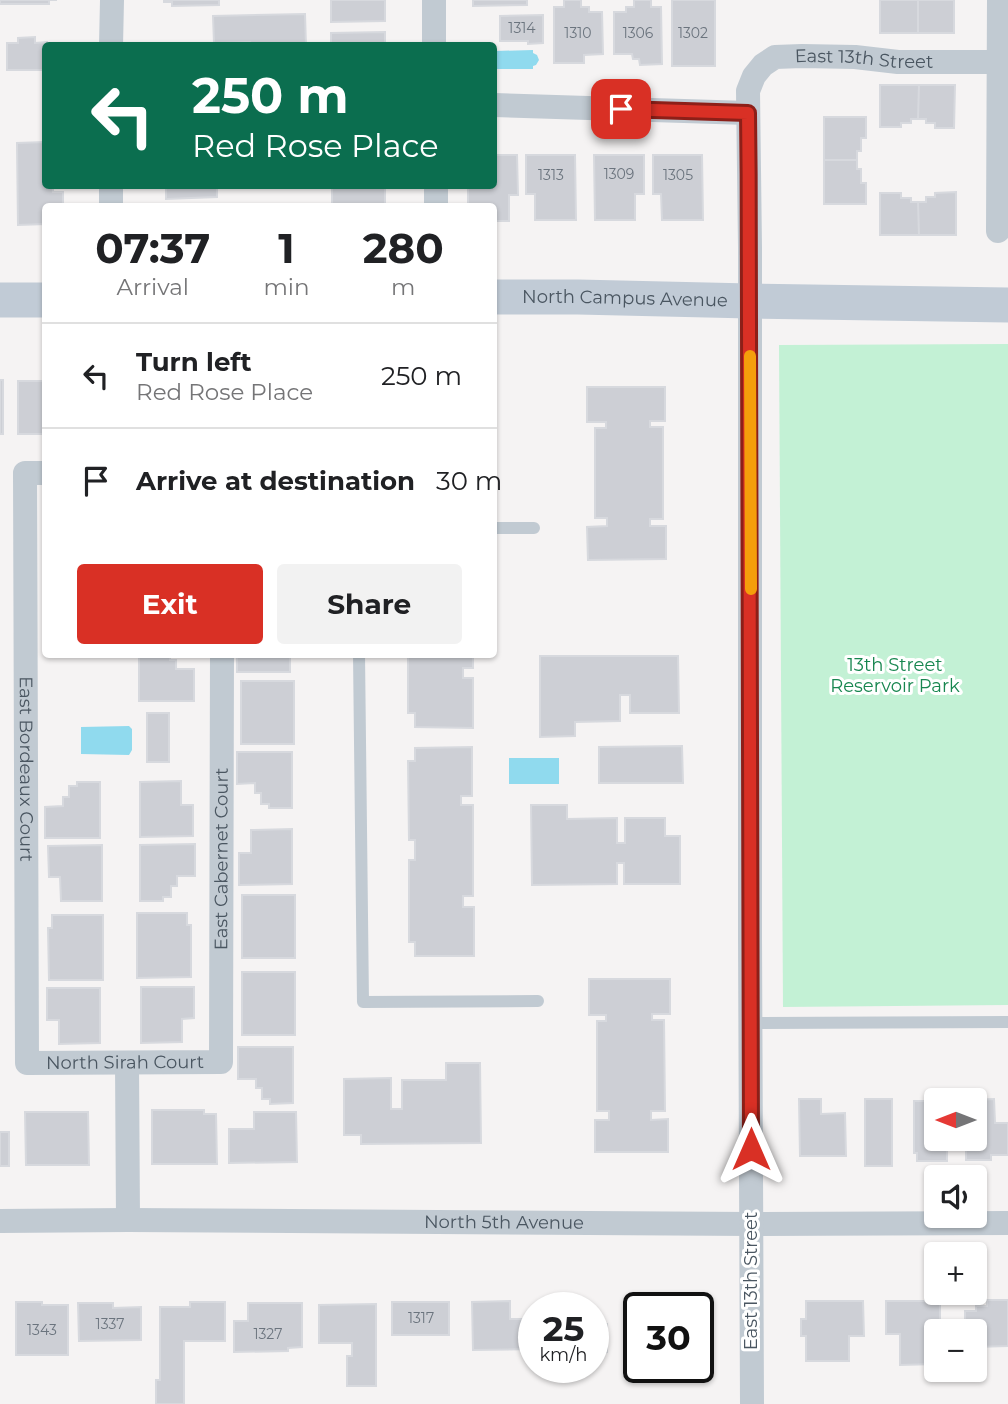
<!DOCTYPE html>
<html lang="en">
<head>
<meta charset="utf-8">
<style>
	:root { --surface:#fff; --page:#f2f2f2; --text:#202124; --muted:#757577; --line:#e0e0e0; --accent:#d93025 }
	body { margin:0; font-family:Montserrat,sans-serif; background:var(--page); color:var(--text); height:100vh; display:flex; flex-direction:column; font-size:26px; white-space:nowrap }
	* { box-sizing:border-box; margin:0 }
	p { font-size:23px; color:var(--muted) }
	.icon { flex:none; width:38px; height:38px; fill:none; stroke:currentColor; stroke-width:2; stroke-linecap:round; stroke-linejoin:round }
	.map { position:relative; flex:1; overflow:hidden }
	.sheet { position:absolute; left:42px; top:203px; width:455px; height:455px; display:flex; flex-direction:column; background:var(--surface); border-radius:7px; box-shadow:0 2px 5px #0004 }
	.sheet>* { flex:none }
	.banner { position:absolute; left:42px; top:42px; width:455px; height:147px; border-radius:7px; box-shadow:0 2px 5px #0004; background:#0b6e4f; color:#fff; overflow:hidden }
	.needle { width:46px; rotate:270deg }
	.fabs { position:absolute; left:924px; top:1088px; display:grid; gap:14px }
	.fabs a { display:grid; place-items:center; width:63px; height:63px; border-radius:7px; background:var(--surface); box-shadow:0 2px 5px #0004; font-size:35px }
	.speed { position:absolute; left:518px; top:1292px; display:flex; gap:14px; font-size:35px; font-weight:700; text-align:center }
	.speed>* { display:grid; place-content:center; width:91px; height:91px; border-radius:50%; background:var(--surface); box-shadow:0 2px 5px #0004; line-height:1 }
	.speed small { font-size:18px; font-weight:400 }
	.speed .limit { border:4px solid #111; border-radius:10px; background:#fff; color:#111 }
	.pin { position:absolute; display:grid; place-items:center; width:60px; height:60px; color:#fff; margin:-30px; border-radius:14px; box-shadow:0 4px 10px #0006 }
	.me { position:absolute; width:77px; margin:-38px; rotate:0deg; stroke-linejoin:round; filter:drop-shadow(0 0 5px #0008) }
	.turn { display:flex; align-items:center; gap:24px; height:147px; padding:0 35px; font-size:32px }
	.turn .icon { width:91px; height:91px; stroke-width:2.5 }
	.turn b { display:block; font-size:49px; line-height:60px }
	.eta { display:flex; justify-content:space-evenly; align-items:center; height:119px; text-align:center }
	.eta b { font-size:42px; font-weight:700; line-height:49px }
	.action { display:flex; gap:14px; margin-top:auto; padding:14px 35px }
	.action a { flex:1; height:80px; border-radius:7px; background:var(--accent); color:#fff; font-size:28px; font-weight:700; line-height:80px; text-align:center }
	.action a+a { background:var(--page); color:var(--text) }
	ul { padding:0; list-style:none }
	li { display:flex; align-items:center; gap:21px; height:105px; padding:0 35px; border-top:2px solid var(--line) }
	li div { flex:1 }
	li b { display:block; font-size:26px }
	li em { font-style:normal }
	.map>svg:first-child { display:block }
	.green { fill:#c3f1d5 }
	.water { fill:#90daee }
	.building { fill:#cdcfd5; stroke:#d7d9de; stroke-width:2 }
	.lines { fill:none; stroke-linecap:round; stroke-linejoin:round }
	.lane { stroke:#c1cad2; stroke-width:12 }
	.street { stroke:#c1cad2; stroke-width:24 }
	.secondary { stroke:#c1cbd6; stroke-width:35 }
	.route-casing { stroke:#8d1f18; stroke-width:18 }
	.route { stroke:#d93025; stroke-width:12 }
	.slow { stroke:#f59e0b; stroke-width:12 }
	.labels { text-anchor:middle; stroke-width:6; stroke-linejoin:round; paint-order:stroke }
	.number-label { font-size:14px; fill:#6b747e }
	.street-label { font-size:18px; fill:#4a5661; stroke:#fff }
	.park-label { font-size:18px; fill:#17864f; stroke:#fff }
</style>
</head>
<body>
<div class="map">
<svg width="1008" height="1404" viewBox="0 0 1008 1404">
	<rect width="100%" height="100%" fill="#f5f3f3"/>
	<path class="green" d="M1008,344V1005L783,1007L779,345Z"/>
	<path class="water" d="M533,50V53L537,55L539,60L536,65L533,66V69H496V67L494,65V54L496,53V51Z
		M129,726L132,729V750L129,755L81,754V727Z
		M509,758H559V784H509Z"/>
	<path class="building" d="M0,0H57H49V4H0Z
		M164,0H219V5L172,6V2H164Z
		M331,0H385V21L331,22Z
		M473,0H527V5L473,6Z
		M564,0H581V7H589V12H602L603,54L584,55V63H554V7H564Z
		M634,0H651V7H661L662,64L640,65L639,59H633L632,54H614V12H626V7H634Z
		M672,0H715V66H672Z
		M880,0H918V33H880Z
		M918,0H954V33H918Z
		M305,14L306,46H255L250,42L214,43L213,16Z
		M543,15V43L528,44V41H500V16Z
		M385,32V46H331V33Z
		M35,37V43L47,42V46H46V70H7V43H18V38Z
		M880,85H919L918,119H911V123H901V127H880Z
		M919,85H955L954,128H935V123H926V119H918Z
		M824,117H866V138H861V151H857V160H824Z
		M45,142L46,186H53V192H63V206H46V224L18,225L17,143Z
		M494,155H517L518,195H509V221H494V206H468V186H494Z
		M526,155H575L576,220H535V194H526Z
		M594,155H644V194H635V220H595Z
		M653,155H702L703,220H662L661,194H653Z
		M824,160H857V169H861V183H866V204H824Z
		M166,186H217V197L166,199Z
		M332,186H385V206H332Z
		M956,192V235H919L918,202H926V197H935V193Z
		M880,193H901V198H911V202H918L919,235H880Z
		M0,380H3V434H0Z
		M18,381H46V434H18Z
		M587,387H665V421H650V427H663V519H650V526H666V559L588,560L587,527L607,526V518H595V428H606V422H587Z
		M139,654H170V660H176V669H194V701H139Z
		M237,654H290V672H237Z
		M408,654H473V668H463V678H473V728L415,727V713H408Z
		M540,656H678L679,713H630V695H620V721L575,722V736L540,737Z
		M241,681H294V744H241Z
		M147,713H169V762H147Z
		M682,746L683,783H599V747Z
		M472,747V796H461V805H473V896H463V907H474V956H415V942H409V860H415V840H409L408,761H415V748Z
		M237,752H292V808H269V804H261V793H255V783L237,784Z
		M181,781V805H193V836L140,837V782Z
		M77,782H100V838H45V807L63,806V797H69V786H77Z
		M531,805H567V819L617,818V843H625V818H665V836H680V884H624V863H617V884L532,885Z
		M292,829V884L239,885V853H251V830Z
		M195,844V876H177V886H171V897H163V901H140V845Z
		M102,845V901H61L60,877H49L48,846Z
		M242,895H295V958H242Z
		M137,913H187V925H191V977L137,978Z
		M52,915H103V980H49L48,928H52Z
		M242,972H295V1035H242Z
		M589,979H670V1014H652V1020H664L665,1111H651V1120L668,1119V1152H595V1120H609V1111H597V1021H606V1015H589Z
		M141,987H194V1018L182,1019V1042L141,1043Z
		M47,988H100V1043L59,1044V1020H47Z
		M238,1047H293V1103L270,1104V1099H262V1088H256V1079H238Z
		M446,1063H480L481,1143L361,1144V1135H344V1079L391,1078V1109H402V1080H446Z
		M799,1099H821V1114L845,1113L846,1156H800Z
		M865,1099H892V1166H865Z
		M994,1099L995,1123H1008V1155H991V1160H966V1139H975V1101L966,1100Z
		M914,1101H936V1139H947V1161H917V1153H914Z
		M152,1110H204V1114H216L217,1164H152Z
		M25,1112H88L89,1165H26Z
		M254,1112H296L297,1162L229,1163V1129H254Z
		M0,1132H9V1166H0Z
		M987,1300H1008V1346L975,1347V1332H965V1311H976V1306H987Z
		M510,1301V1319H534V1349L473,1350L472,1302Z
		M806,1301H863L864,1336H849V1361H806V1336H801V1319H806Z
		M886,1301H940V1332H936V1364L900,1365V1334H886Z
		M16,1302H42V1305H68V1355H16Z
		M190,1302H225V1341H184V1404H156V1380H160V1307H190Z
		M392,1302H449V1335H392Z
		M627,1302H691V1307H639V1339H627Z
		M78,1303H113V1308L141,1307V1340L79,1341Z
		M248,1303H302V1347L288,1348V1351L234,1352V1321H248Z
		M376,1304V1386H347V1356H352V1343H319V1305Z
		M593,1324H607V1352L593,1353Z"/>
	<g class="lines">
		<path class="lane" d="M494,528H534
			M359,654L363,1002L538,1001
			M750,1023L1008,1022"/>
		<g class="street">
			<path d="M434,0V46"/>
			<path d="M111,46L112,0"/>
			<path d="M494,105L748,113"/>
			<path d="M436,186V206"/>
			<path d="M111,206V186"/>
			<path d="M998,231L999,0"/>
			<path id="s1" d="M46,473H25L27,1063L221,1062L222,654"/>
			<path d="M127,1063L128,1220"/>
			<path id="s2" d="M0,1221L128,1220L751,1224L1008,1223"/>
			<path id="s3" d="M752,1404L750,935V248L748,91L754,76L763,65L775,57L802,56L855,57L898,62H1008"/>
		</g>
		<g class="secondary">
			<path id="s4" d="M494,297H578L750,301L1008,305"/>
			<path d="M0,300H46"/>
		</g>
	</g>
	<g class="lines">
		<defs>
			<path id="route" d="M621,109L748,113C752,458 749,803 751,1149"/>
		</defs>
		<use href="#route" class="route-casing"/>
		<use href="#route" class="route"/>
		<path class="slow" d="M750,356L751,589"/>
	</g>
	<g class="labels">
		<g class="number-label">
			<text x="522" y="33">1314</text>
			<text x="578" y="38">1310</text>
			<text x="638" y="38">1306</text>
			<text x="693" y="38">1302</text>
			<text x="619" y="179">1309</text>
			<text x="551" y="180">1313</text>
			<text x="678" y="180">1305</text>
			<text x="421" y="1323">1317</text>
			<text x="110" y="1329">1337</text>
			<text x="42" y="1335">1343</text>
			<text x="268" y="1339">1327</text>
		</g>
		<g class="street-label">
			<text dy="6" stroke="none"><textPath href="#s3" startOffset="1447">East 13th Street</textPath></text>
			<text dy="6" stroke="none"><textPath href="#s4" startOffset="131">North Campus Avenue</textPath></text>
			<text dy="6" stroke="none"><textPath href="#s1" startOffset="317">East Bordeaux Court</textPath></text>
			<text dy="6" stroke="none"><textPath href="#s1" startOffset="1008">East Cabernet Court</textPath></text>
			<text dy="6" stroke="none"><textPath href="#s1" startOffset="709">North Sirah Court</textPath></text>
			<text dy="6" stroke="none"><textPath href="#s2" startOffset="504">North 5th Avenue</textPath></text>
			<text transform="translate(751 1281) rotate(-90)" y="6">East 13th Street</text>
		</g>
		<g class="park-label">
			<text x="895" y="671">13th Street<tspan x="895" dy="21">Reservoir Park</tspan></text>
		</g>
	</g>
</svg>
<div class="fabs">
<a><svg class="needle" viewBox="-14 -14 28 28"><path d="M0-13l5 13h-10z" fill="#e53935"/><path d="M0 13l5-13h-10z" fill="#757577"/></svg></a>
<a><svg class="icon" aria-label="sound" viewBox="0 0 24 24"><path d="M4 9h4l5-4v14l-5-4H4zM17 9q2 3 0 6"/></svg></a>
<a>+</a>
<a>−</a>
</div>
<div class="speed"><div>25<small>km/h</small></div><div class="limit">30</div></div>
<div class="pin" style="left:621px;top:109px;background:#d93025"><svg class="icon" aria-label="arrive" viewBox="0 0 24 24"><path d="M6 21V4h12l-3 4 3 4H6"/></svg></div>
<svg class="me" style="left:751px;top:1149px" viewBox="-20 -20 40 40"><path d="M0-17L14 15 0 8-14 15z" fill="#d93025" stroke="#fff" stroke-width="4"/></svg>
<div class="banner">
<div class="turn"><svg class="icon" aria-label="left" viewBox="0 0 24 24"><path d="M17 20v-9H6M10 6l-5 5 5 5"/></svg><div><b>250 m</b>Red Rose Place</div></div>
</div>
<section class="sheet">
<div class="eta">
<div><b>07:37</b><p>Arrival</p></div>
<div><b>1</b><p>min</p></div>
<div><b>280</b><p>m</p></div>
</div>
<ul>
<li><svg class="icon" aria-label="left" viewBox="0 0 24 24"><path d="M17 20v-9H6M10 6l-5 5 5 5"/></svg><div><b>Turn left</b><p>Red Rose Place</p></div><em>250 m</em></li>
<li><svg class="icon" aria-label="arrive" viewBox="0 0 24 24"><path d="M6 21V4h12l-3 4 3 4H6"/></svg><div><b>Arrive at destination</b></div><em>30 m</em></li>
</ul>
<div class="action"><a>Exit</a><a>Share</a></div>
</section>
</div>
</body>
</html>
